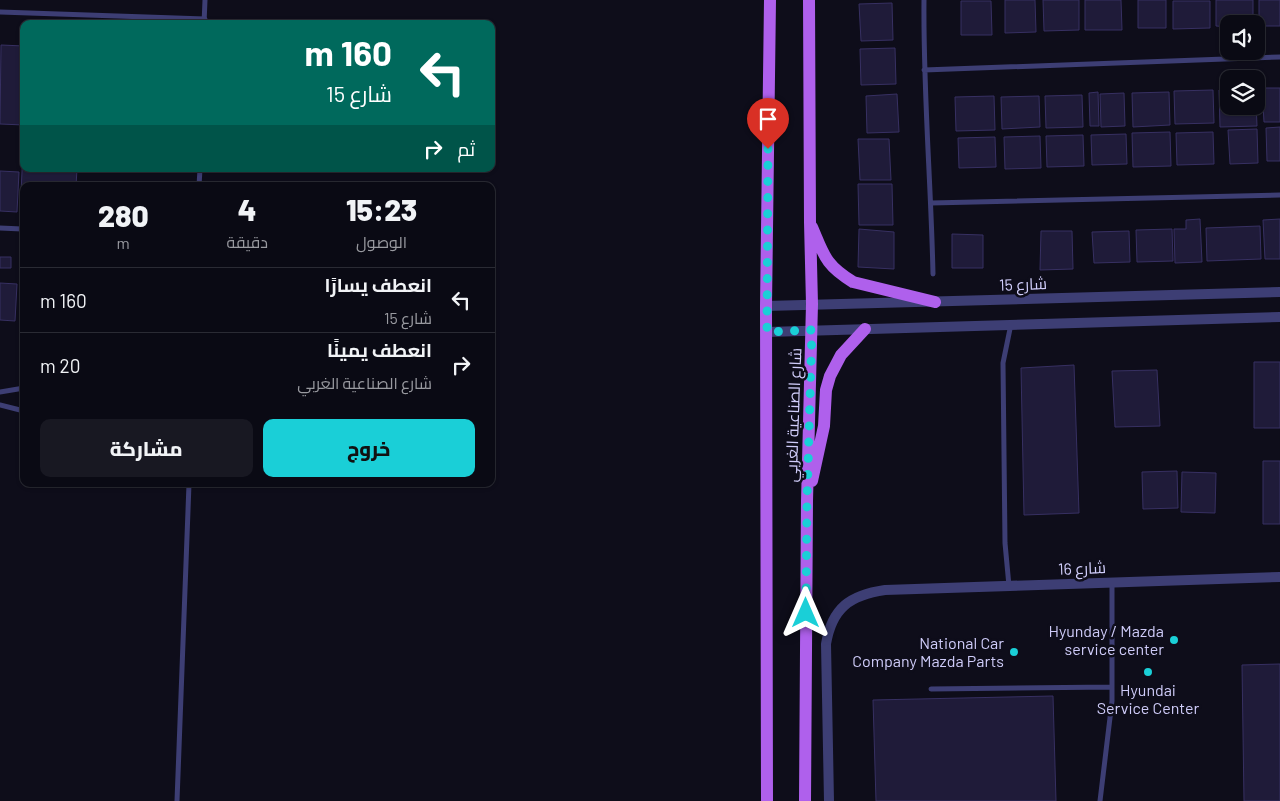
<!DOCTYPE html>
<html lang="ar">
<head>
<meta charset="utf-8">
<style>
	:root { --surface:#0a0a14; --page:#181822; --text:#f1f3f6; --muted:#999aa0; --line:#2a2b34; --accent:#1acfd7 }
	body { margin:0; font-family:Barlow,Cairo,sans-serif; background:var(--page); color:var(--text); direction:rtl; height:100vh; display:flex; flex-direction:column; font-size:19px; white-space:nowrap }
	* { box-sizing:border-box; margin:0 }
	p { font-size:16px; color:var(--muted) }
	.icon { flex:none; width:28px; height:28px; fill:none; stroke:currentColor; stroke-width:2; stroke-linecap:round; stroke-linejoin:round }
	.map { position:relative; flex:1; overflow:hidden; direction:ltr }
	.details { position:absolute; left:20px; top:182px; width:475px; height:305px; display:flex; flex-direction:column; background:var(--surface); border-radius:10px; box-shadow:0 1px 4px #0004,0 0 0 1px var(--line); direction:rtl }
	.details>* { flex:none }
	.guide { position:absolute; left:20px; top:20px; width:475px; height:152px; border-radius:10px; box-shadow:0 1px 4px #0004,0 0 0 1px var(--line); direction:rtl; background:#00695c; color:#fff; overflow:hidden }
	.buttons { position:absolute; left:1220px; top:15px; display:grid; gap:10px }
	.buttons a { display:grid; place-items:center; width:45px; height:45px; border-radius:10px; background:var(--surface); box-shadow:0 1px 4px #0004,0 0 0 1px var(--line); font-size:25px }
	.pin { position:absolute; display:grid; place-items:center; width:42px; height:42px; color:#fff; margin:-51px -21px; border-radius:50% 50% 50% 0; rotate:-45deg; box-shadow:0 0 5px #0007 }
	.pin .icon { rotate:45deg }
	.me { position:absolute; width:55px; margin:-28px; rotate:0deg; stroke-linejoin:round; filter:drop-shadow(0 0 4px #0008) }
	.turn { display:flex; align-items:center; gap:18px; height:105px; padding:0 20px; font-size:22px }
	.turn .icon { width:65px; height:65px; stroke-width:2.5 }
	.turn b { display:block; font-size:35px; line-height:42px }
	.then { display:flex; align-items:center; height:48px; padding:0 20px; background:#0003; gap:10px; font-size:19px }
	.eta { display:flex; justify-content:space-evenly; align-items:center; height:85px; text-align:center }
	.eta b { font-size:30px; font-weight:800; line-height:35px }
	.action { display:flex; gap:10px; margin-top:auto; padding:10px 20px }
	.action a { flex:1; height:58px; border-radius:10px; background:var(--accent); color:#111; font-size:20px; font-weight:800; line-height:58px; text-align:center }
	.action a+a { background:var(--page); color:var(--text) }
	ul { padding:0; list-style:none }
	li { display:flex; align-items:center; gap:15px; height:65px; padding:0 20px; border-top:1px solid var(--line) }
	li div { flex:1 }
	li b { display:block; font-size:19px }
	li em { font-style:normal }
	.map>svg:first-child { display:block }
	.building { fill:#1f1b39; stroke:#373062 }
	.lines { fill:none; stroke-linecap:round; stroke-linejoin:round }
	.service { stroke:#3d3e74; stroke-width:5 }
	.minor { stroke:#3d3e74; stroke-width:10 }
	.primary { stroke:#af60ec; stroke-width:12 }
	.route { stroke:#1acfd7; stroke-width:9; stroke-dasharray:0 16.2 }
	.poi-dot { fill:#1acfd7; stroke:#0e0d1a; stroke-width:2 }
	.labels { text-anchor:middle; stroke-width:5; stroke-linejoin:round; paint-order:stroke }
	.street-label { font-size:16px; fill:#cfccf9; stroke:#0e0d1a }
	.poi-label { font-size:16px; fill:#cfccf9; stroke:#0e0d1a; text-anchor:end }
</style>
</head>
<body>
<div class="map">
<svg width="1280" height="801" viewBox="0 0 1280 801">
	<rect width="100%" height="100%" fill="#0e0d1a"/>
	<path class="building" d="M1005,0H1035L1036,32L1005,33Z
		M1043,0H1079V30L1044,31Z
		M1085,0H1121L1122,30H1085Z
		M1138,0H1166V28H1138Z
		M1216,0H1253V24H1229V27L1216,26Z
		M1259,0H1280V26H1259Z
		M961,1H991L992,35H961Z
		M1173,1H1210V28L1173,29Z
		M892,3L893,40L861,41L859,4Z
		M1,45L24,46V125L0,124Z
		M895,48L896,84L861,85L860,49Z
		M1262,88H1280V122H1264Z
		M1213,90L1214,123L1175,124L1174,91Z
		M1219,90H1229V106H1256V102L1257,126L1220,127Z
		M1098,92L1099,126H1090L1089,93Z
		M1169,92L1170,125L1133,127L1132,93Z
		M1124,93L1125,126L1101,127L1100,94Z
		M897,94L899,132L867,133L866,96Z
		M1082,95L1083,127L1046,128L1045,96Z
		M994,96L995,130L956,131L955,97Z
		M1039,96L1040,127L1002,129L1001,97Z
		M1280,127V161H1267L1266,128Z
		M1257,129L1258,163L1230,164L1228,130Z
		M1170,132L1171,166L1133,167L1132,133Z
		M1213,132L1214,164L1177,165L1176,133Z
		M1126,134L1127,164L1092,165L1091,135Z
		M1083,135L1084,166L1047,167L1046,136Z
		M1040,136L1041,168L1005,169L1004,137Z
		M995,137L996,167L959,168L958,138Z
		M858,139H889L891,180H860Z
		M23,150L24,169H77L76,186H24V193H21Z
		M0,171L19,172L17,212L0,211Z
		M858,184H892L893,225H859Z
		M1200,219L1202,262L1175,263L1174,229H1186V220Z
		M1280,219V259H1265L1263,220Z
		M1260,226L1261,259L1207,261L1206,228Z
		M859,229L894,232V269L858,267Z
		M1172,229L1173,261L1137,262L1136,230Z
		M1041,231H1072L1073,269L1040,270Z
		M1129,231L1130,262L1094,263L1092,232Z
		M952,234L983,235V268H952Z
		M0,257H11V268H0Z
		M0,283L17,284L15,321L0,320Z
		M1254,362H1280V428H1254Z
		M1074,365L1079,513L1024,515L1021,368Z
		M1157,370L1160,426L1115,427L1112,371Z
		M1263,461H1280V524H1263Z
		M1177,471L1178,508L1143,509L1142,472Z
		M1182,472L1216,473L1215,513L1181,512Z
		M1280,664V801H1244L1242,665Z
		M1053,696L1056,801H876L873,700Z"/>
	<g class="lines">
		<path class="service" d="M924,0C923,91 931,182 933,274
			M0,12L205,19
			M204,24L205,0
			M924,70L1280,57
			M199,186L200,169
			M931,203L1280,195
			M0,228L22,229
			M0,392L24,388
			M0,405L24,411
			M1009,586L1005,543L1003,363L1011,324
			M931,689L1112,687
			M177,801L189,484
			M1100,801L1112,701V583"/>
		<path class="minor" d="M766,306L1280,292
			M767,332L1280,317
			M829,801L826,644C832,608 850,595 885,590L1280,577"/>
		<path class="primary" d="M812,227C824,255 825,265 853,282L935,302
			M812,481L824,426L826,390L830,376L841,355L865,329
			M767,801L766,306L770,0
			M805,801L807,501L812,304L810,222L809,0"/>
	</g>
	<g class="lines">
		<path class="route" d="M768,149L767,332L812,330L807,501L806,613"/>
	</g>
	<g class="poi-dot">
		<circle cx="1174" cy="640" r="5"/>
		<circle cx="1014" cy="652" r="5"/>
		<circle cx="1148" cy="672" r="5"/>
	</g>
	<g class="labels">
		<g class="street-label">
			<text transform="translate(1023 284) rotate(-2)" y="6">شارع 15</text>
			<text transform="translate(793 415) rotate(-88)" y="6">شارع الصناعية الغربي</text>
			<text transform="translate(1082 568) rotate(-2)" y="6">شارع 16</text>
		</g>
		<g class="poi-label">
			<text x="1164" y="637">Hyunday / Mazda<tspan x="1164" dy="18">service center</tspan></text>
			<text x="1004" y="649">National Car<tspan x="1004" dy="18">Company Mazda Parts</tspan></text>
			<text x="1148" y="696" text-anchor="middle">Hyundai<tspan x="1148" dy="18">Service Center</tspan></text>
		</g>
	</g>
</svg>
<div class="buttons">
<a><svg class="icon" aria-label="sound" viewBox="0 0 24 24"><path d="M4 9h4l5-4v14l-5-4H4zM17 9q2 3 0 6"/></svg></a>
<a><svg class="icon" aria-label="layers" viewBox="0 0 24 24"><path d="M12 4l9 5-9 5-9-5zM3 14l9 5 9-5"/></svg></a>
</div>
<div class="pin" style="left:768px;top:149px;background:#d93025"><svg class="icon" aria-label="arrive" viewBox="0 0 24 24"><path d="M6 21V4h12l-3 4 3 4H6"/></svg></div>
<svg class="me" style="left:806px;top:613px" viewBox="-20 -20 40 40"><path d="M0-17L14 15 0 8-14 15z" fill="#1acfd7" stroke="#fff" stroke-width="4"/></svg>
<div class="guide">
<div class="turn"><svg class="icon" aria-label="left" viewBox="0 0 24 24"><path d="M17 20v-9H6M10 6l-5 5 5 5"/></svg><div><b>160 m</b>شارع 15</div></div>
<div class="then">ثم<svg class="icon" aria-label="right" viewBox="0 0 24 24"><path d="M7 20v-9h11M14 6l5 5-5 5"/></svg></div>
</div>
<section class="details">
<div class="eta">
<div><b>15:23</b><p>الوصول</p></div>
<div><b>4</b><p>دقيقة</p></div>
<div><b>280</b><p>m</p></div>
</div>
<ul>
<li><svg class="icon" aria-label="left" viewBox="0 0 24 24"><path d="M17 20v-9H6M10 6l-5 5 5 5"/></svg><div><b>انعطف يسارًا</b><p>شارع 15</p></div><em>160 m</em></li>
<li><svg class="icon" aria-label="right" viewBox="0 0 24 24"><path d="M7 20v-9h11M14 6l5 5-5 5"/></svg><div><b>انعطف يمينًا</b><p>شارع الصناعية الغربي</p></div><em>20 m</em></li>
</ul>
<div class="action"><a>خروج</a><a>مشاركة</a></div>
</section>
</div>
</body>
</html>
